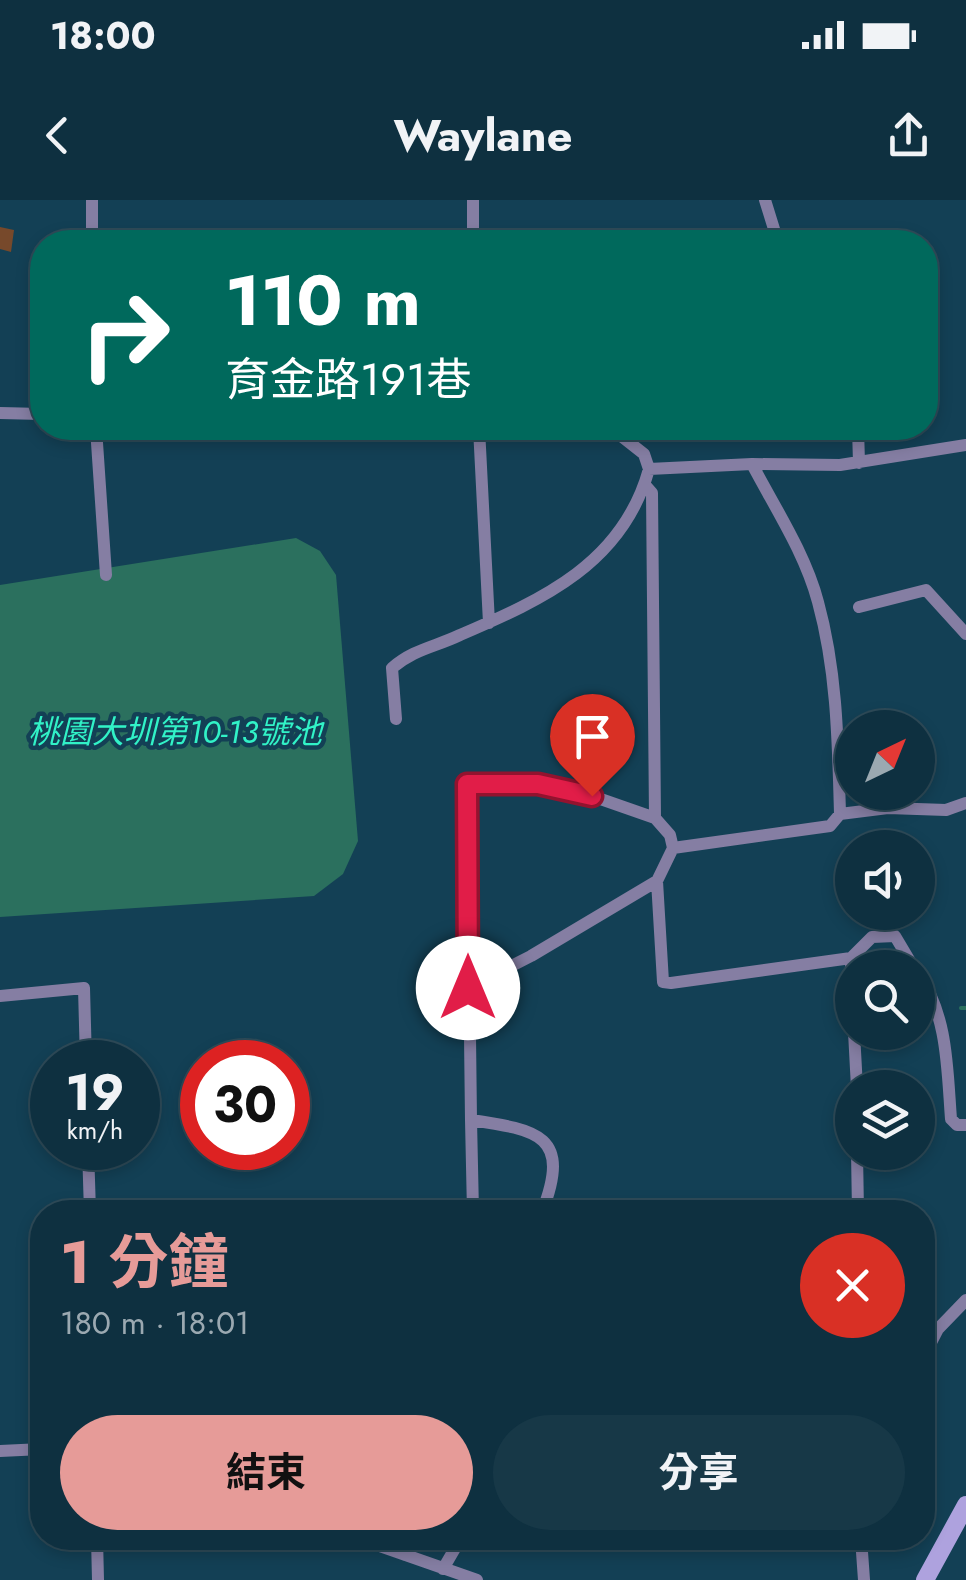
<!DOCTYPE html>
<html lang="zh-TW">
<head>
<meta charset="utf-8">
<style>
	:root { --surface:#0e3040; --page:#173847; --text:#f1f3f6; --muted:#9ba9b1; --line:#2e4b59; --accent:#e69b98 }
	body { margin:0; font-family:Jost,"Noto Sans TC",sans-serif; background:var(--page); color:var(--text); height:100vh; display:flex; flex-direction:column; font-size:38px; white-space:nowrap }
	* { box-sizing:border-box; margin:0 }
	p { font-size:32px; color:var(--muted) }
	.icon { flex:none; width:55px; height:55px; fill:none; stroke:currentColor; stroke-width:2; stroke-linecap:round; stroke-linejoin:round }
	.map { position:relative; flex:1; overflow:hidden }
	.drawer { position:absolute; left:30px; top:1000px; width:905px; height:350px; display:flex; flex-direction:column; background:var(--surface); border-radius:40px; box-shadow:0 5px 15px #0003,0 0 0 2px var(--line) }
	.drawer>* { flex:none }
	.banner { position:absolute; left:30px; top:30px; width:908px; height:210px; border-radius:40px; box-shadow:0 5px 15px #0003,0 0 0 2px var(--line); background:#00695c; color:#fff; overflow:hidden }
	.needle { width:65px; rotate:43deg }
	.fabs { position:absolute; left:835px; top:510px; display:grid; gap:20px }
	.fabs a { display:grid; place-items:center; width:100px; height:100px; border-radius:50%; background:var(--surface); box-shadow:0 5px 15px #0003,0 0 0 2px var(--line); font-size:50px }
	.speed { position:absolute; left:30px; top:840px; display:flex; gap:20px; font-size:50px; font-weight:700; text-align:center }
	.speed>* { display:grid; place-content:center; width:130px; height:130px; border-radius:50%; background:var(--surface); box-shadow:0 5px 15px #0003,0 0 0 2px var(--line); line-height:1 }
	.speed small { font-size:25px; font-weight:400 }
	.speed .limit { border:15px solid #d22; background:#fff; color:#111 }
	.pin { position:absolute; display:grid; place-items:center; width:85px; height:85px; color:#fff; margin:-102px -42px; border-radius:50% 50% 50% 0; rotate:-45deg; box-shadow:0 0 10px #0007 }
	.pin .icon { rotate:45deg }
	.me { position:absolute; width:110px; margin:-55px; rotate:0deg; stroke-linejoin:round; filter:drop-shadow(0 0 8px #0008) }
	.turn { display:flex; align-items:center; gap:35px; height:210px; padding:0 30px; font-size:45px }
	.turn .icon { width:130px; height:130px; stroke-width:2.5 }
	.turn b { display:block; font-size:70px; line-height:85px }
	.round { display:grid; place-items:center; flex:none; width:105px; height:105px; border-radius:52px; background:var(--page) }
	.headline { display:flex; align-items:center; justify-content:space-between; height:170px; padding:0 30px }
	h1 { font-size:60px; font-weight:700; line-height:75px; color:var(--accent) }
	.action { display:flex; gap:20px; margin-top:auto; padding:20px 30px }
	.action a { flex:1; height:115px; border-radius:60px; background:var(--accent); color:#111; font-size:40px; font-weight:700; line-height:115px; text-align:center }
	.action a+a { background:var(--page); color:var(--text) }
	.status { display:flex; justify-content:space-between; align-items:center; height:70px; padding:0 50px; background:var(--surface); direction:ltr }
	.status svg { height:28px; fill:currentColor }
	header { display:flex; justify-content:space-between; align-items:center; height:130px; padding:0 30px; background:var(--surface); font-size:45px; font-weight:700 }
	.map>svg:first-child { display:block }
	.water { fill:#2b705e }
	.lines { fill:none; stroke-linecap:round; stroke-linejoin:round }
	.stream { stroke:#2b705e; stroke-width:4 }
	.building { fill:#77492b }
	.street { stroke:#857ea3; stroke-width:12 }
	.secondary { stroke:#aea2de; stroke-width:18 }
	.route-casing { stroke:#92132f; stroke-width:25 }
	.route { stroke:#e11d48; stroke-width:18 }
	.labels { text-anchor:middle; stroke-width:9; stroke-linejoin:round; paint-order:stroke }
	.water-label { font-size:32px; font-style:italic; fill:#31f2c7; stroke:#134055 }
</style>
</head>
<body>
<div class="status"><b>18:00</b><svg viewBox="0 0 49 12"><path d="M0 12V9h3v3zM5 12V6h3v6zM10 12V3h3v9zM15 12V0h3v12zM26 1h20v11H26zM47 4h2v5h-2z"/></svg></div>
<header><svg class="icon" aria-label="back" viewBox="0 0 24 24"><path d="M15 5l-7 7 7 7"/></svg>Waylane<svg class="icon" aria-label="share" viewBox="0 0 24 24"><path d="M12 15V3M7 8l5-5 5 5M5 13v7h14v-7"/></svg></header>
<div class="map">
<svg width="966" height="1380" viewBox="0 0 966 1380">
	<rect width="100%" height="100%" fill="#134055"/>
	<path class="water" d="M296,338L320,351L336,375L358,641L343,674L314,696L0,717V385Z"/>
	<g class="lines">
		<path class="stream" d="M961,808H966"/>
	</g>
	<path class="building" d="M0,27L14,30L11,52L0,49Z"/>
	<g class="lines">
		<path class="street" d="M92,0V42
			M473,0V42
			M765,0L778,42
			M0,213L42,214
			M96,228L106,375
			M479,228L489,423
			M611,228L644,254L649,269
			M858,228L859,263
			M645,285L652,293L655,618
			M859,407L926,390L966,434
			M396,519L392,468C414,449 435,447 460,435C544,399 623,363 649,269L752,264L840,265L966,245
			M840,614L888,608L946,610L966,603
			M673,648L830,626L840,614C838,542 837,471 818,402C805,353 775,308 752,264
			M657,681L663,782L671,783L851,758
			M851,758L872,737L895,736L914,768
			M851,758L852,798
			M918,772C948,817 947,867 951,919L957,925H966
			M468,788L531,756L657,681L673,648L670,635L655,618L592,596L538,583L467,584L471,920C538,930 572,935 542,1012
			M0,796L84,788L86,862
			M854,832L857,888
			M471,920L473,1012
			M88,948L90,1012
			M857,952L858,1012
			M922,1160L938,1129L966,1100
			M922,1235V1261
			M0,1251L42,1249
			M97,1338L98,1380
			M357,1338L477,1380
			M861,1338L864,1380
			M405,1355L406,1338
			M443,1369L461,1338"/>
		<path class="secondary" d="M925,1380L966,1305"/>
	</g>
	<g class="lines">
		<defs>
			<path id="route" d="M468,788L467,584H538L592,596"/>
		</defs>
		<use href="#route" class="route-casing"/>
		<use href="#route" class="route"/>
	</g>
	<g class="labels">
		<g class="water-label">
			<text x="175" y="543">桃園大圳第10-13號池</text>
		</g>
	</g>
</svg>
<div class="fabs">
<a><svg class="needle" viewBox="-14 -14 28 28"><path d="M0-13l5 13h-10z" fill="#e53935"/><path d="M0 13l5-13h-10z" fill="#9ba9b1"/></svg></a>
<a><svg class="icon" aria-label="sound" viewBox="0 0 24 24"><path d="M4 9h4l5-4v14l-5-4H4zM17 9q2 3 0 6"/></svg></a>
<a><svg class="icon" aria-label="search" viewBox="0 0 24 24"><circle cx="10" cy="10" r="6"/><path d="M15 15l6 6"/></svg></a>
<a><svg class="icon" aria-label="layers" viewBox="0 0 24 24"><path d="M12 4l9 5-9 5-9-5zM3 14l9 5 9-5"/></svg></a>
</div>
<div class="speed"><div>19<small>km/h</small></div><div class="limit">30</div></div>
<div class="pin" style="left:592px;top:596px;background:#d93025"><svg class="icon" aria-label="arrive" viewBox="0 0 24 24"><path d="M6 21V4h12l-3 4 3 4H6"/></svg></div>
<svg class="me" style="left:468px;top:788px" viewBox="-20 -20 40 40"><circle r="19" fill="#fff"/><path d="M0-13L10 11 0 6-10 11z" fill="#e11d48"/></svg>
<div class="banner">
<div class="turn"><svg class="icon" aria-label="right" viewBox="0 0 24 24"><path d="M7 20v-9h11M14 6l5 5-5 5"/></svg><div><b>110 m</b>育金路191巷</div></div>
</div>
<section class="drawer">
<div class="headline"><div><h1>1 分鐘</h1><p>180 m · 18:01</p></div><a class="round" style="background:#d93025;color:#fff"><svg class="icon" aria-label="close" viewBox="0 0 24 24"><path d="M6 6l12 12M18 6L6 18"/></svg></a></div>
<div class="action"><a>結束</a><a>分享</a></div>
</section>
</div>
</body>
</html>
